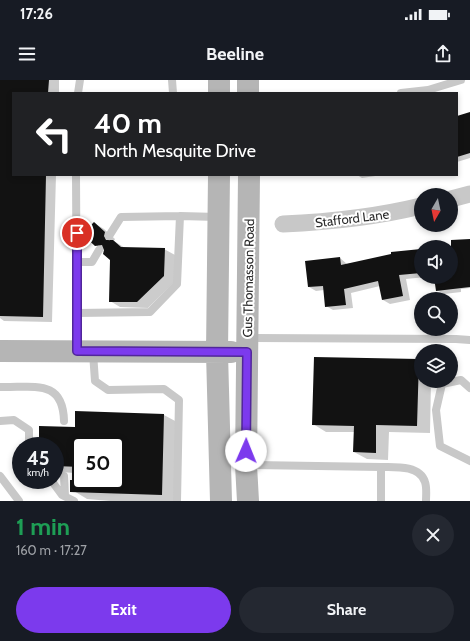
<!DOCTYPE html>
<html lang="en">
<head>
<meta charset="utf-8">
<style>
	:root { --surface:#171b24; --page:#242831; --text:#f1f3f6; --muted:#9ea1a6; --accent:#7c3aed }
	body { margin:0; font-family:Cabin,sans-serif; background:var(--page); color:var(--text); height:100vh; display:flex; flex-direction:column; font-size:15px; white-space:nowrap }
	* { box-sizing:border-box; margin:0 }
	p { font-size:13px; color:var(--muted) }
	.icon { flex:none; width:22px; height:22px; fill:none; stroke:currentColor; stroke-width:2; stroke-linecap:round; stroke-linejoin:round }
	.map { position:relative; height:421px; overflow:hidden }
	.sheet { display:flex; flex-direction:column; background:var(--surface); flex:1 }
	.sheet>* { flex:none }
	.banner { position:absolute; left:12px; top:12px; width:446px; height:84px; border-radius:0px; box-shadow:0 2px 6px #0003; background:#202124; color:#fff; overflow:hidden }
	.needle { width:26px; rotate:189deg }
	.fabs { position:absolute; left:414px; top:108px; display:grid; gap:8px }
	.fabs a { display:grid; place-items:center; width:44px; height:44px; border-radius:50%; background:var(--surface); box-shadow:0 2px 6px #0003; font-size:20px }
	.speed { position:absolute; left:12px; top:357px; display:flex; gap:8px; font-size:20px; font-weight:700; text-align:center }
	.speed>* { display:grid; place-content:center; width:52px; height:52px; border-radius:50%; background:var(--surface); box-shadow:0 2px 6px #0003; line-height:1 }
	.speed small { font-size:10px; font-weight:400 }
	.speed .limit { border:2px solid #111; border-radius:6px; background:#fff; color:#111 }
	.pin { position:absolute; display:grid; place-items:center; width:34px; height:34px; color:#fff; margin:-17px; border:2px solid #fff; border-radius:50%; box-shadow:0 1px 4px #0007 }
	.me { position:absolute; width:44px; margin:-22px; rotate:1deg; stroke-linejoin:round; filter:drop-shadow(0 0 3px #0008) }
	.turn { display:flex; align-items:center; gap:14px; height:84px; padding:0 16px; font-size:18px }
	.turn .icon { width:52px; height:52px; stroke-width:2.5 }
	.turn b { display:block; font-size:28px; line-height:34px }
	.round { display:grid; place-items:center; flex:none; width:42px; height:42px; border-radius:21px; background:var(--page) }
	.headline { display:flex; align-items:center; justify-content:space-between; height:68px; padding:0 16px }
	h1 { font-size:24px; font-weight:700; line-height:30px; color:#1e9e55 }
	.primary-button { display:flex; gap:8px; margin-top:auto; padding:8px 16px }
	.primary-button a { flex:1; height:46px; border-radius:24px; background:var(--accent); color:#fff; font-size:16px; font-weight:700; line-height:46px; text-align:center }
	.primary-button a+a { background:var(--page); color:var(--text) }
	.status { display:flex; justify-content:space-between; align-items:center; height:28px; padding:0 20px; background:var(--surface); direction:ltr }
	.status svg { height:11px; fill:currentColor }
	header { display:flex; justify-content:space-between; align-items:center; height:52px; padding:0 16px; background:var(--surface); font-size:18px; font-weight:700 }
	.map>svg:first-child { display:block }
	.shadow { fill:#0003; fill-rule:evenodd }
	.building { fill:#121212 }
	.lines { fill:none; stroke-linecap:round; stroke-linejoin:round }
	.lane { stroke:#c8c8c8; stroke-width:8 }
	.street { stroke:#c8c8c8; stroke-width:17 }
	.secondary { stroke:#b5b5b5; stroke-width:22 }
	.route-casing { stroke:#51269a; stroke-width:10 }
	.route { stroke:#7c3aed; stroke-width:7 }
	.labels { text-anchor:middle; stroke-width:4; stroke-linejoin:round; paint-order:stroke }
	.street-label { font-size:13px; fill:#2b2b2b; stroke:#fff }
</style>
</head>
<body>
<div class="status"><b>17:26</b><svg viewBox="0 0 49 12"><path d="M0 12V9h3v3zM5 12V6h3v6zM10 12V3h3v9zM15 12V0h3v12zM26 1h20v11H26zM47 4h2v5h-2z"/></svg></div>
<header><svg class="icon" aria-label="menu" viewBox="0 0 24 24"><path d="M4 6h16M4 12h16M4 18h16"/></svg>Beeline<svg class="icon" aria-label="share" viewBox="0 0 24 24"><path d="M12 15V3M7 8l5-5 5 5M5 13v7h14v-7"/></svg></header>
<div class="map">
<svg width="470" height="421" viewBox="0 0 470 421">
	<rect width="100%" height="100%" fill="#fff"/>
	<path class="shadow" d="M1,0H59V13H13V95H56L52,242L4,241L0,238Z
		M470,33V78L457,82V37Z
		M357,95H382L362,98Z
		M94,143L104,149L115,159L114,161L125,168L164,169L175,175L174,202L148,228L120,227L110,221L111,180L105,171L96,165Z
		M470,160V208L461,209V212L444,214L437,210L435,197H451V167Z
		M421,170V197H426L406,199L410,220L390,224L383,220L380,206L351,213L353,228L333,230L326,226L324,210L316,211L309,207L306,182L340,178L347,184Z
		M418,280L421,282V301H431L430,353L389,352L388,380L367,379L354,372L355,352H326L313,344Z
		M164,335L177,342L174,421H110L87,419L74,411L75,393L60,392L55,389V366H40L76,348ZM81,366H115V400H81Z"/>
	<path class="building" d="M0,0H49L48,13H13V95H46L43,237L0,236Z
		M470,32V73L457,77V36Z
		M94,142L105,152L104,156L106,160H113L121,167L165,168L164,196L137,222H109L110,180L103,174L104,170L102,165L95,166L82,154Z
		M470,159V207L436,211L434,197H451V160Z
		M421,169V193L399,195L403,216L382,220L378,201L344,209L346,225L325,227L323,206L308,207L305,181L340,177L341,185L391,174V172Z
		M314,277L419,279L417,346L376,345V373L353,372L354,346L312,345Z
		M75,331L164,334L162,415L70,412V400H115V366H81V387L55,386V366H39V346L75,347Z"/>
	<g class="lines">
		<path class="lane" d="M172,0L173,13
			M78,13L80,0
			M401,13L428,10L461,0
			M76,95L77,271
			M109,156L121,137L180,136
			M77,182H92L99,170
			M77,233L150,232L177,204L180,136L218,137
			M249,258L456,259L470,260
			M93,273L95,301L108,310L164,309L179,320L177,421
			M0,307C33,308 63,298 64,341
			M470,308L461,300L442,304L436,330L440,366L470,381
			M0,341L14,340L29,350V366
			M247,385L381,387V421
			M381,387C395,387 420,385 425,402C427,408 426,415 426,421
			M0,396L19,421
			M64,396L65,416
			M51,400L62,415L74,421"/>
		<path class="street" d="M451,119L470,114
			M283,144C330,142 376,137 421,126"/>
		<path class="secondary" d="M219,0V13
			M248,13V0
			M219,95L217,273L221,421
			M0,271L231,272
			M248,421L246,385L249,95"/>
	</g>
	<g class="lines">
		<defs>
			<path id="route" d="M77,153V271L247,272L246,371"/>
		</defs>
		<use href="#route" class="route-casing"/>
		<use href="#route" class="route"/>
	</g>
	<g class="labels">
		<g class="street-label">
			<text transform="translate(352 138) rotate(-7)" y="5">Stafford Lane</text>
			<text transform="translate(248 198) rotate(-89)" y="5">Gus Thomasson Road</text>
		</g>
	</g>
</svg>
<div class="fabs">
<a><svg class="needle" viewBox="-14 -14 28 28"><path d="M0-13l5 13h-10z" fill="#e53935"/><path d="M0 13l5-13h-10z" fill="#9ea1a6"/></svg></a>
<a><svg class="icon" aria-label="sound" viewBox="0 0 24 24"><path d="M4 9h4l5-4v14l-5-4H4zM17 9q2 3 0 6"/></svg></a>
<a><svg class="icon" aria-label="search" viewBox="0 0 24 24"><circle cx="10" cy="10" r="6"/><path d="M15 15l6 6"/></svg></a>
<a><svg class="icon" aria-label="layers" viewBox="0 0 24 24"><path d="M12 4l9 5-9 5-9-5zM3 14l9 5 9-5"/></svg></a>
</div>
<div class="speed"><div>45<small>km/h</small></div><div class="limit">50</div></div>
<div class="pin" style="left:77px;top:153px;background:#d93025"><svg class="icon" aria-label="arrive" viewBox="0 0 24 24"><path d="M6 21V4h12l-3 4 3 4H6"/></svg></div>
<svg class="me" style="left:246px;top:371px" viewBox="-20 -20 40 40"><circle r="19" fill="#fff"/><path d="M0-13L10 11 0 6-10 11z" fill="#7c3aed"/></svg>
<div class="banner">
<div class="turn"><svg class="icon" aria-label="left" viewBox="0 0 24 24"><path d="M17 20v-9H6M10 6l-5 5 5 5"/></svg><div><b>40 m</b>North Mesquite Drive</div></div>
</div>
</div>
<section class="sheet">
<div class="headline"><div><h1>1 min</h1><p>160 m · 17:27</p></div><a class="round"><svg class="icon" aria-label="close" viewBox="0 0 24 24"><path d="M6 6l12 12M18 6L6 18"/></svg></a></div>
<div class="primary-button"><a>Exit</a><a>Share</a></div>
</section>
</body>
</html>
